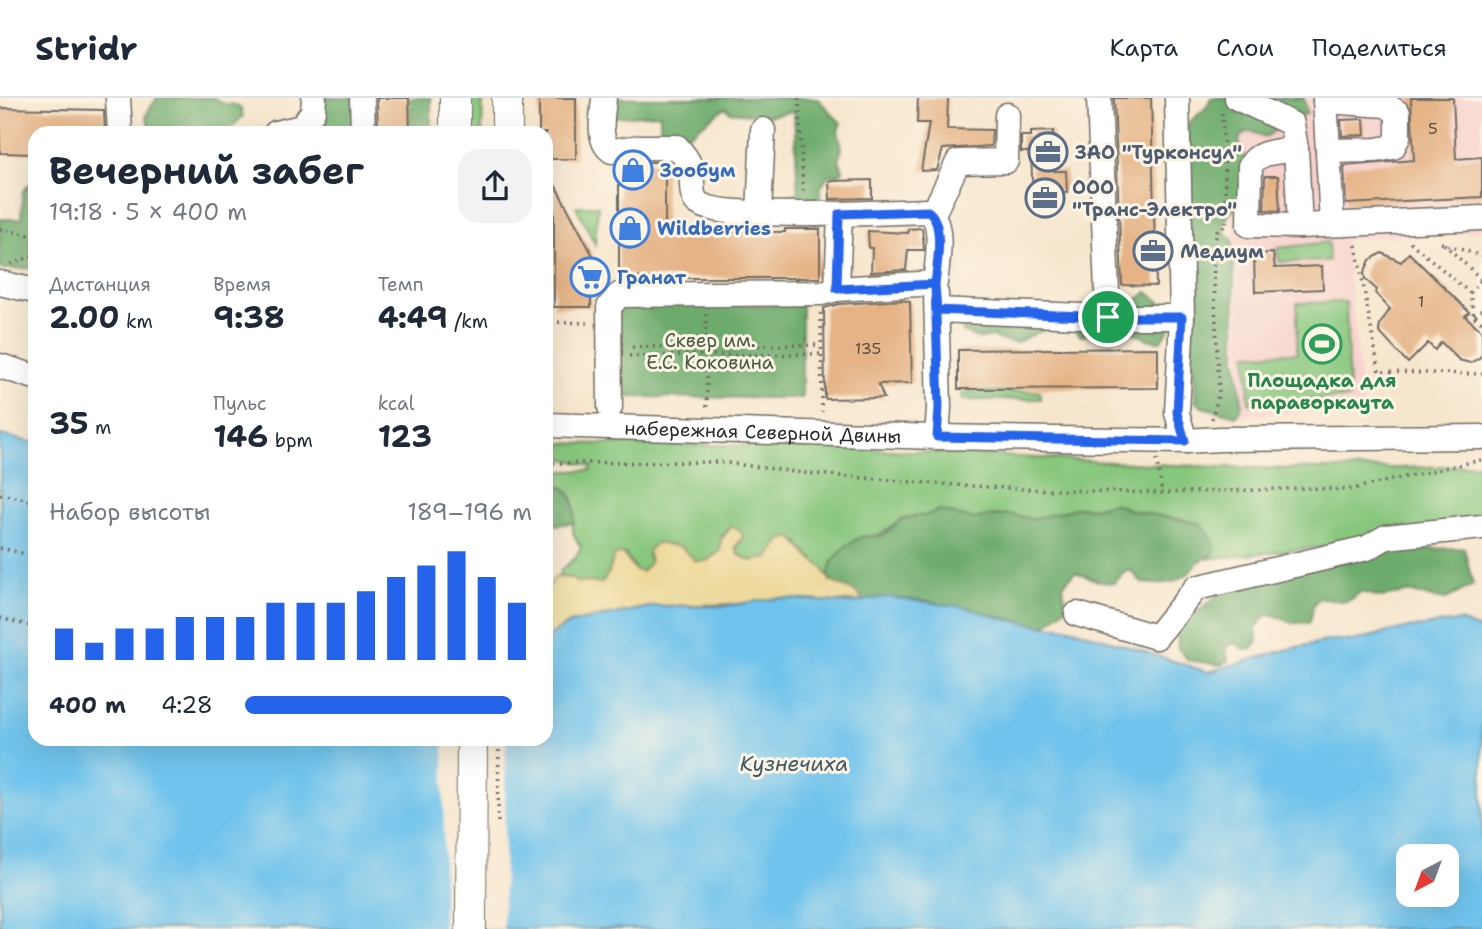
<!DOCTYPE html>
<html lang="ru">
<head>
<meta charset="utf-8">
<style>
	body { margin:0; font-family:"Shantell Sans",sans-serif; background:#f2f2f3; color:#1f2937; height:100vh; display:flex; flex-direction:column; font-size:26px; white-space:nowrap }
	* { box-sizing:border-box; margin:0 }
	p { font-size:23px; color:#747a83 }
	.icon { flex:none; width:38px; height:38px; fill:none; stroke:currentColor; stroke-width:2; stroke-linecap:round; stroke-linejoin:round }
	.map { position:relative; flex:1; overflow:hidden }
	.drawer { position:absolute; left:28px; top:28px; width:525px; height:620px; display:flex; flex-direction:column; background:#fff; border-radius:21px; box-shadow:0 7px 28px #0002 }
	.drawer>* { flex:none }
	.needle { width:46px; rotate:221deg }
	.buttons { position:absolute; left:1396px; top:746px; display:grid; gap:14px }
	.buttons a { display:grid; place-items:center; width:63px; height:63px; border-radius:14px; background:#fff; box-shadow:0 7px 28px #0002; font-size:35px }
	.pin { position:absolute; display:grid; place-items:center; width:60px; height:60px; color:#fff; margin:-30px; border:4px solid #fff; border-radius:50%; box-shadow:0 2px 7px #0007 }
	.round { display:grid; place-items:center; flex:none; width:74px; height:74px; border-radius:21px; background:#f2f2f3 }
	.headline { display:flex; align-items:center; justify-content:space-between; height:119px; padding:0 21px }
	h1 { font-size:38px; font-weight:700; line-height:52px }
	.figures { display:grid; grid-template-columns:repeat(3,1fr); gap:10px; height:119px; padding:7px 21px }
	.figures div { display:grid; align-content:center }
	.figures b { font-size:30px; font-weight:700 }
	.figures small { font-size:19px; font-weight:400 }
	.figures p { font-size:19px }
	.chart { height:196px; padding:14px 21px }
	.chart p { display:flex; justify-content:space-between }
	.chart svg { width:100%; height:126px; margin-top:7px; stroke:#2563eb; stroke-width:6 }
	ul { padding:0 21px; list-style:none; font-size:23px }
	li { display:grid; grid-template-columns:112px 84px 1fr; align-items:center; height:52px }
	li i { height:18px; border-radius:9px; background:#2563eb }
	header { display:flex; align-items:center; gap:42px; box-sizing:border-box; height:98px; padding:0 35px; background:#fff; border-bottom:2px solid #e0e1e3 }
	header strong { font-size:33px }
	nav { display:flex; gap:38px; margin-inline-start:auto; font-size:24px }
	.map>svg:first-child { display:block }
</style>
</head>
<body>
<header>
<strong>Stridr</strong>
<nav><a>Карта</a><a>Слои</a><a>Поделиться</a></nav>
</header>
<div class="map">
<svg width="1482" height="831" viewBox="0 0 1482 831">
	<rect width="100%" height="100%" fill="#fcf5e5"/>
	<filter id="ink" filterUnits="userSpaceOnUse"><feTurbulence type="fractalNoise" baseFrequency=".0143" numOctaves="2"/><feDisplacementMap in="SourceGraphic" scale="14" xChannelSelector="R" yChannelSelector="G"/><feConvolveMatrix kernelMatrix="1 2 1 2 8 2 1 2 1" color-interpolation-filters="sRGB"/></filter>
	<filter id="wash" filterUnits="userSpaceOnUse"><feTurbulence type="fractalNoise" baseFrequency=".00686" numOctaves="4" result="noise"/><feDisplacementMap in="SourceGraphic" scale="28" xChannelSelector="R" yChannelSelector="G"/><feGaussianBlur stdDeviation="1.57" result="paint"/><feColorMatrix in="noise" values="0 0 0 0 0 0 0 0 0 0 0 0 0 0 0 0 0 1.4 0 .05"/><feComposite in="paint" operator="in"/></filter>
	<g filter="url(#wash)">
		<rect width="100%" height="100%" fill="#f7e6ce"/>
		<!-- built -->
		<path fill="#f7d0cc" d="M1228 0H1482V133L1345 141 1363 310 1242 318 1235 130Z"/>
		<!-- green -->
		<path fill="#87c67d" stroke="#597854" stroke-width="2" d="M465 0H483L482 35H465Z
			M576 108H598L595 146Z
			M1328 144 1329 163 1279 164 1277 150Z
			M1346 204 1349 300 1249 305 1247 256 1297 255V205Z
			M1040 293 1041 301 962 302V294Z
			M557 345C666 347 776 347 885 352 1084 361 1283 380 1482 366V424L1362 445 1206 461 1214 456 1185 423 1104 407 1093 410 1079 409 1033 421 1019 418 993 417 972 421 939 412 925 418H916L891 428 879 438H864L828 478C820 465 806 458 798 444L778 446 769 459 750 463 735 453 742 441 732 428 723 437 720 453 707 463H696L677 450 659 445 648 457 650 465 642 474 636 472 625 456 611 466 609 474 602 485 576 484 572 480 559 477 561 472 575 460 581 449C578 444 573 438 573 433 571 417 581 402 563 389L546 392V374L591 372 592 368 557 359Z"/>
		<!-- forest -->
		<path fill="#6dab6c" stroke="#4c6b4c" stroke-width="2" d="M157 0H214L224 6 236 7 241 11 243 18 233 28 222 35H151L146 17Z
			M325 0H359L355 35H318L316 27Z
			M409 0H431V35H423L410 30Z
			M600 0H817L841 25 838 33 842 50 839 61 843 73 840 76 828 78 821 88 820 100C810 107 795 106 784 102L798 94 794 13 769 18 730 14 726 10C719 12 696 32 687 38L678 36 660 39V16L614 19 593 43 589 41C587 25 590 12 600 0Z
			M1211 0H1233L1236 14 1244 16 1253 0H1304L1307 16C1299 18 1286 21 1280 27 1267 39 1268 42 1251 33 1244 35 1239 37 1239 44 1248 57 1247 85 1242 100 1237 114 1209 125 1233 142L1236 261 1242 303 1241 311 1237 318 1202 309 1195 303V287L1191 262 1187 26 1206 10Z
			M32 84H35V170L0 171V121H21L23 93Z
			M1147 194 1167 209 1171 228 1161 243C1144 244 1131 230 1119 229 1100 227 1095 237 1081 238L1072 228 1063 227 1043 232 1015 245 1006 244 993 239 980 241 963 234 962 224 1111 223Z
			M617 206 802 207V300L617 299Z
			M560 388C574 393 576 412 574 425L546 428V392Z
			M1114 405 1133 413 1199 425 1209 435 1215 451 1214 455 1197 465 1188 476 1172 484 1157 486 1142 485 1131 473H1126L1114 485 1101 484 1075 474 1063 487 1066 509 1045 528C985 519 924 493 863 503 855 487 835 493 828 478L832 464 846 448 860 439 884 437 900 422 916 418H925L939 412 972 421 1008 416 1033 421 1079 409 1093 410Z
			M1464 450 1473 487 1446 501 1432 500 1413 494 1380 499 1361 494C1356 496 1353 502 1347 503 1335 506 1318 491 1313 509 1311 515 1312 519 1309 525L1290 524 1275 517H1266L1255 531 1258 543 1252 550 1243 551 1235 545 1226 549 1228 562 1221 567 1188 562 1178 550 1177 533 1185 518 1199 512 1224 492 1386 452Z"/>
		<!-- sand -->
		<path fill="#eeda9e" stroke="#8c8264" stroke-width="2" d="M732 428 739 432 743 438 735 450 738 456 750 463 769 459 781 442 792 439 808 458 823 470 830 483 856 494 863 503 654 508 570 525 546 540C546 521 540 493 556 479L572 480 576 484 602 485 609 474 614 458 622 455 635 472 642 474 650 465 648 453 656 445 681 449 696 463H707L720 453 721 441Z"/>
		<!-- water -->
		<path fill="#6fc3ec" stroke="#4d778c" stroke-width="2" fill-rule="evenodd" d="M0 337 35 345V640H546V540L570 525 655 508H725L778 500 851 505 886 499 964 509 1008 522 1045 528 1070 530 1208 574 1293 550 1333 542 1353 543 1401 531 1460 523 1482 532V831H0ZM1409 758H1447V796H1409Z"/>
		<!-- pier -->
		<path fill="#f7e6ce" d="M444 641H506L503 831H443Z"/>
		<g id="blocks">
			<!-- building -->
			<path fill="#e5b386" d="M377 0H409L410 35H378Z
				M539 0H576V61H546V35H539Z
				M918 0H948L947 31 992 32 991 48 943 51 937 72 921 73 929 25H917Z
				M1114 0H1151L1156 188 1122 187Z
				M1411 0H1453L1456 61 1482 59V99L1346 106 1344 68 1414 62Z
				M0 10 104 12 105 35H35V56L0 55Z
				M1364 21 1365 37 1342 38 1341 22Z
				M1053 33 1054 73H1066L1067 94H1053V104L1033 105 1031 54H1021V38H1031V34Z
				M642 64H665V133L785 134V131H820V180H619V67Z
				M1265 78H1278L1280 113 1264 112Z
				M872 82V100L830 101 829 83Z
				M554 85 605 180H591V209H554Z
				M922 130 924 152H908L906 172 871 174 872 150H869L868 133 908 135V131Z
				M1273 155 1275 170 1322 168 1323 191 1255 194 1254 156Z
				M1382 155 1401 164 1409 155 1469 214 1465 218 1482 233V257L1478 261 1470 265 1459 262 1441 244 1435 252 1428 245 1408 265 1379 234 1380 226 1390 211 1375 195 1377 192 1365 181 1364 175 1370 162Z
				M903 202 910 204 912 285 878 286 884 300 825 301 824 210 839 206Z
				M1158 250V290L958 291V252Z"/>
		</g>
	</g>
	<g filter="url(#ink)">
		<use href="#blocks" fill-opacity="0" stroke="#726c64" stroke-width="2"/>
		<g fill="none" stroke-linecap="round" stroke-linejoin="round">
			<!-- minor casing -->
			<g stroke="#726c64" stroke-width="27">
				<g id="minor">
					<path d="M118 0 120 35"/>
					<path d="M362 0 363 35"/>
					<path d="M604 0C603 16 596 43 612 53L641 49H677C683 56 689 63 691 71 693 81 690 95 696 103 711 120 813 115 840 116L837 191 935 185C937 168 945 124 928 113L840 116"/>
					<path d="M1099 0 1108 219"/>
					<path d="M1177 0 1182 219 1177 315 1185 343"/>
					<path d="M1237 0 1292 26 1296 51 1300 128"/>
					<path d="M1325 0 1332 126"/>
					<path d="M1325 3 1386 7 1398 15V39L1393 49 1376 52 1328 53"/>
					<path d="M276 35 302 29 313 13 314 0"/>
					<path d="M1296 51C1279 54 1259 52 1250 68L1249 127 1300 128 1482 120"/>
					<path d="M759 115 763 32"/>
					<path d="M933 116 958 64 1006 63 1007 17"/>
					<path d="M0 185 35 193"/>
					<path d="M936 196 939 310 937 339"/>
					<path d="M937 212 1108 219H1182"/>
					<path d="M0 268 35 279"/>
					<path d="M610 309 609 209 619 197 822 195 837 191"/>
					<path id="s1" d="M546 327 937 339 1185 343 1220 341 1482 339"/>
					<path d="M1077 516 1156 539 1196 490 1367 450 1386 439 1482 429"/>
				</g>
			</g>
			<!-- major casing -->
			<g stroke="#726c64" stroke-width="32">
				<path id="major" d="M455 0V35
					M507 35V0
					M471 831 472 640"/>
			</g>
			<!-- path -->
			<path stroke="#726c64" stroke-width="3.5" stroke-dasharray="2 5" stroke-linecap="butt" d="M799 0 803 96
				M1222 15 1226 112
				M0 131 35 138
				M1410 144 1470 195 1474 219 1482 211
				M1441 145 1482 158
				M1444 146 1482 182
				M1356 147 1379 274 1482 276
				M11 166 35 157
				M1470 195 1482 181
				M821 215 822 314
				M706 216 707 310
				M1474 219 1482 224
				M551 224 589 225
				M632 249 821 247
				M629 258 821 256
				M1212 321 1219 294 1213 158 1217 133 1226 127V123
				M1157 361 1162 395
				M546 365 719 364 804 375 940 386 1022 391 1162 395 1311 390 1347 392 1481 362
				M0 396 35 403
				M0 450 35 458
				M0 520 35 529
				M498 724 499 640"/>
			<!-- minor -->
			<use href="#minor" stroke="#fff" stroke-width="24"/>
			<!-- major -->
			<use href="#major" stroke="#fff" stroke-width="30"/>
		</g>
	</g>
	<g fill="none" stroke-linecap="round" stroke-linejoin="round" filter="url(#ink)">
		<!-- route casing -->
		<g stroke="#fff" stroke-width="14">
			<path id="route" d="M1108 219 937 212 935 186 837 191 839 116 928 113C945 124 937 168 935 186L939 310 937 339 1185 343 1177 315 1182 219H1108"/>
		</g>
		<!-- route -->
		<use href="#route" stroke="#2563eb" stroke-width="9"/>
	</g>
	<!-- icons -->
	<defs>
		<g id="office-ring" transform="scale(2.0125)"><circle r="9.5" fill="#fcf5e5" stroke="#5c6f8a" stroke-width="1.5"/><path d="M-6-3h4V-5.5h4V-3h4V5H-6ZM-1-4.5V-3h2v-1.5ZM-6 0V1H6V0Z" fill="#5c6f8a"/></g>
		<g id="shop-ring" transform="scale(2.0125)"><circle r="9.5" fill="#fcf5e5" stroke="#3f7fe0" stroke-width="1.5"/><path d="M-5-2.5h2.3a2.7 3.5 0 0 1 5.4 0H5L5.5 6h-11ZM-1.5-2.5h3a1.5 2.3 0 0 0-3 0Z" fill="#3f7fe0"/></g>
		<g id="supermarket-ring" transform="scale(2.0125)"><circle r="9.5" fill="#fcf5e5" stroke="#3f7fe0" stroke-width="1.5"/><path d="M-6-5.5h2.5l.6 2H6L4.5 2H-2.5L-4.4-4H-6ZM-1.5 3.2a1.3 1.3 0 1 0 .1 0ZM3 3.2a1.3 1.3 0 1 0 .1 0Z" fill="#3f7fe0"/></g>
		<g id="stadium-ring" transform="scale(2.0125)"><circle r="9.5" fill="#fcf5e5" stroke="#2e9e5b" stroke-width="1.5"/><path d="M0-5a6.5 5 0 1 0 0 10a6.5 5 0 1 0 0-10ZM-3.5-1.8h7v3.6h-7Z" fill="#2e9e5b"/></g>
	</defs>
	<g fill-rule="evenodd">
		<use href="#office-ring" x="1048" y="54"/>
		<use href="#shop-ring" x="633" y="72"/>
		<use href="#office-ring" x="1045" y="100"/>
		<use href="#shop-ring" x="630" y="130"/>
		<use href="#office-ring" x="1153" y="153"/>
		<use href="#supermarket-ring" x="590" y="179"/>
		<use href="#stadium-ring" x="1322" y="246"/>
	</g>
	<g text-anchor="middle" stroke-width="6" stroke-linejoin="round" paint-order="stroke">
		<!-- number labels -->
		<g font-size="16" fill="#5a4d42">
			<text x="1433" y="36">5</text>
			<text x="1421" y="209">1</text>
			<text x="868" y="256">135</text>
		</g>
		<!-- service labels -->
		<g font-size="19" font-weight="bold" fill="#4e5e75" stroke="#fcf5e5" text-anchor="start">
			<text x="1075" y="61">ЗАО "Турконсул"</text>
			<text x="1072" y="96">ООО<tspan x="1072" dy="22">"Транс-Электро"</tspan></text>
			<text x="1180" y="160">Медиум</text>
		</g>
		<!-- shop labels -->
		<g font-size="19" font-weight="bold" fill="#366cbe" stroke="#fcf5e5" text-anchor="start">
			<text x="660" y="79">Зообум</text>
			<text x="657" y="137">Wildberries</text>
			<text x="617" y="186">Гранат</text>
		</g>
		<!-- park labels -->
		<g font-size="19" fill="#475a44" stroke="#fcf5e5">
			<text x="710" y="249">Сквер им.<tspan x="710" dy="22">Е.С. Коковина</tspan></text>
		</g>
		<!-- leisure labels -->
		<g font-size="19" font-weight="bold" fill="#27864d" stroke="#fcf5e5">
			<text x="1322" y="289">Площадка для<tspan x="1322" dy="22">параворкаута</tspan></text>
		</g>
		<!-- street labels -->
		<g font-size="19" fill="#2b2b2b" stroke="#fcf5e5">
			<text dy="7" stroke="none"><textPath href="#s1" startOffset="217">набережная Северной Двины</textPath></text>
		</g>
		<!-- water labels -->
		<g font-size="21" font-style="italic" fill="#3f5965" stroke="#fcf5e5">
			<text x="794" y="673">Кузнечиха</text>
		</g>
	</g>
</svg>
<div class="buttons">
<a><svg class="needle" viewBox="-14 -14 28 28"><path d="M0-13l5 13h-10z" fill="#e53935"/><path d="M0 13l5-13h-10z" fill="#747a83"/></svg></a>
</div>
<div class="pin" style="left:1108px;top:219px;background:#1e9e55"><svg class="icon" aria-label="arrive" viewBox="0 0 24 24"><path d="M6 21V4h12l-3 4 3 4H6"/></svg></div>
<section class="drawer">
<div class="headline"><div><h1>Вечерний забег</h1><p>19:18 · 5 × 400 m</p></div><a class="round"><svg class="icon" aria-label="share" viewBox="0 0 24 24"><path d="M12 15V3M7 8l5-5 5 5M5 13v7h14v-7"/></svg></a></div>
<div class="figures">
<div><p>Дистанция</p><b>2.00<small> km</small></b></div>
<div><p>Время</p><b>9:38</b></div>
<div><p>Темп</p><b>4:49<small> /km</small></b></div>
</div>
<div class="figures">
<div><b>35<small> m</small></b></div>
<div><p>Пульс</p><b>146<small> bpm</small></b></div>
<div><p>kcal</p><b>123</b></div>
</div>
<div class="chart"><p><span>Набор высоты</span>189–196 m</p>
<svg viewBox="0 0 160 44" preserveAspectRatio="none"><path d="M5 44V33M15 44V38M25 44V33M35 44V33M45 44V29M55 44V29M65 44V29M75 44V24M85 44V24M95 44V24M105 44V20M115 44V15M125 44V11M135 44V6M145 44V15M155 44V24"/></svg>
</div>
<ul>
<li><b>400 m</b>4:28<i style="width:93%"></i></li>
</ul>
</section>
</div>
</body>
</html>
